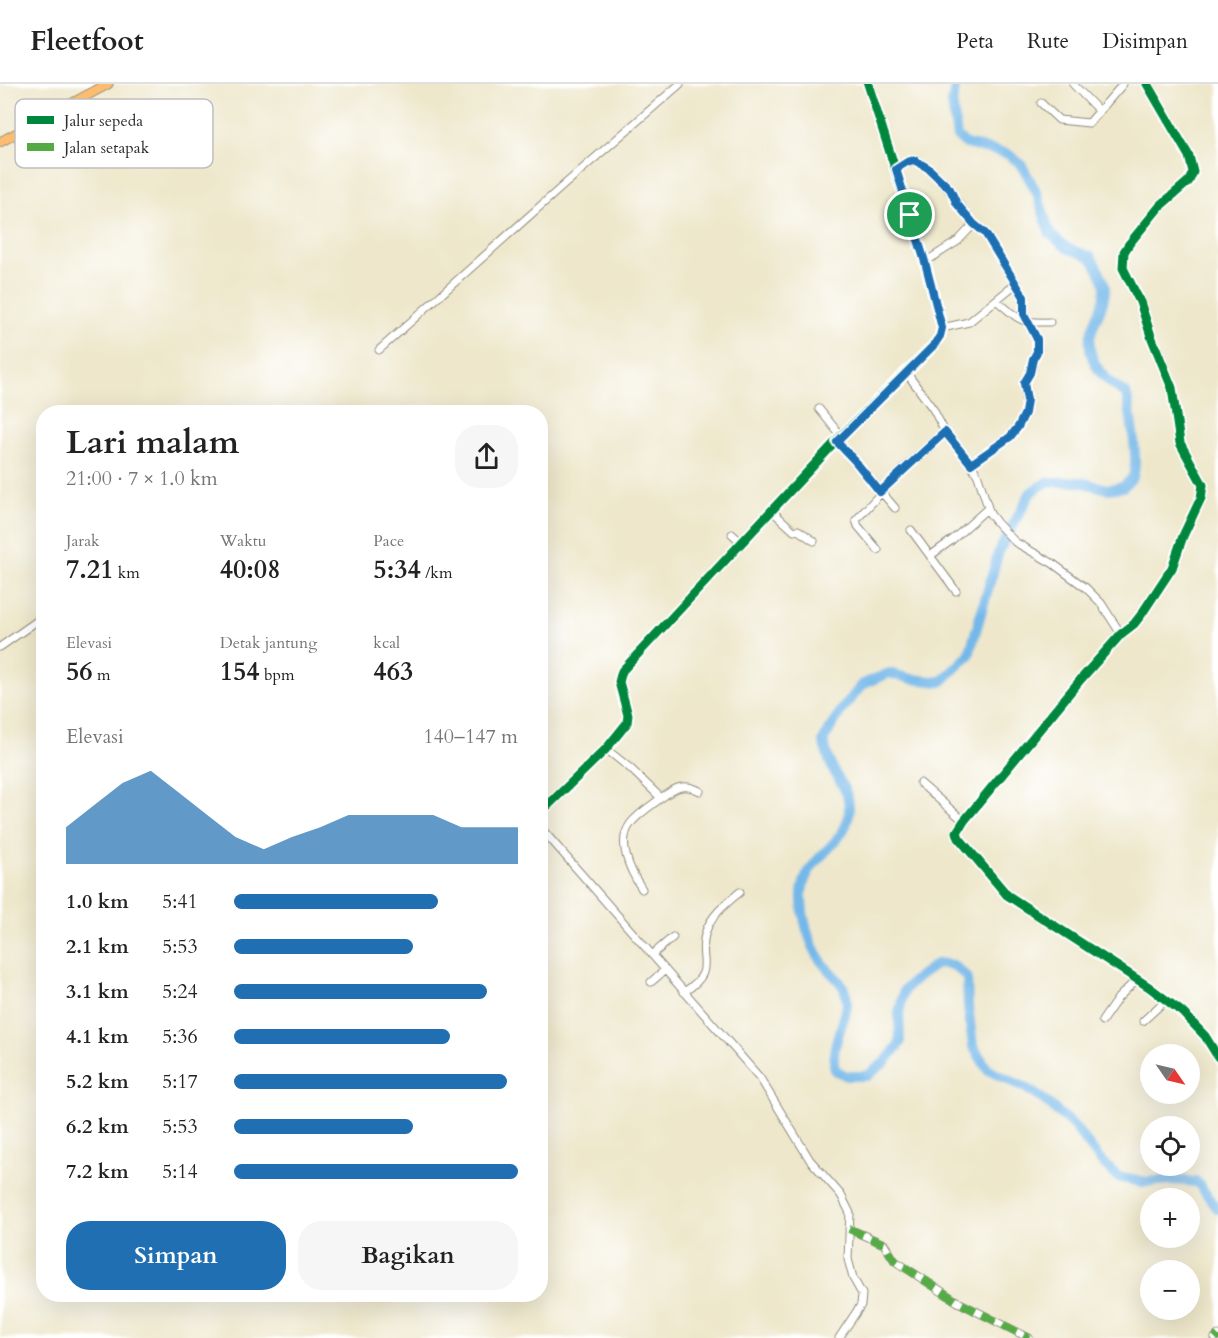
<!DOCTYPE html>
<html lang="id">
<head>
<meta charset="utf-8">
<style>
	body { margin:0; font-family:Cardo,serif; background:#f6f6f6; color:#222; height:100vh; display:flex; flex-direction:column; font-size:22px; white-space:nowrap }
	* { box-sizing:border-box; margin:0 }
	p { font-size:20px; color:#767676 }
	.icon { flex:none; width:33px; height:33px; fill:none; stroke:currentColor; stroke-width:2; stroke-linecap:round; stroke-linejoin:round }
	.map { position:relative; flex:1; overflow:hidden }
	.details { position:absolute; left:36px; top:321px; width:512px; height:897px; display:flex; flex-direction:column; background:#fff; border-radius:24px; box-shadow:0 6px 24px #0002 }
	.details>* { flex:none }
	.needle { width:39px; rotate:124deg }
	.controls { position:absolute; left:1140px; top:960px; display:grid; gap:12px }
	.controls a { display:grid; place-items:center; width:60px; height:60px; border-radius:50%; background:#fff; box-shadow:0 6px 24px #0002; font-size:30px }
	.pin { position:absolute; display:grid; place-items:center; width:51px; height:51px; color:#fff; margin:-26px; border:3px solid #fff; border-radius:50%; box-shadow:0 2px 6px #0007 }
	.round { display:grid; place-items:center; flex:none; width:63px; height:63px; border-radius:24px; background:#f6f6f6 }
	.summary { display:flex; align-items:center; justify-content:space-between; height:102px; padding:0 30px }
	h1 { font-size:33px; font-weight:800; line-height:45px }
	.stats { display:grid; grid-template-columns:repeat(3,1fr); gap:9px; height:102px; padding:6px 30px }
	.stats div { display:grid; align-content:center }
	.stats b { font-size:26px; font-weight:800 }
	.stats small { font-size:16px; font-weight:400 }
	.stats p { font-size:16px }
	.chart { height:168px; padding:12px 30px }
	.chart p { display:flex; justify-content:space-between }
	.chart svg { width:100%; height:108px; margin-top:6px; fill:#1f6fb2; opacity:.7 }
	.button { display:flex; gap:12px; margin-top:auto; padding:12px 30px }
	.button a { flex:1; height:69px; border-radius:24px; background:#1f6fb2; color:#fff; font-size:24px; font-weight:800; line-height:69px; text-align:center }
	.button a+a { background:#f6f6f6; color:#222 }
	ul { padding:0 30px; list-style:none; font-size:20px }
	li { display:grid; grid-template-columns:96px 72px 1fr; align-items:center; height:45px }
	li i { height:15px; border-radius:8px; background:#1f6fb2 }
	header { display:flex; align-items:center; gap:36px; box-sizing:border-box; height:84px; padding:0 30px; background:#fff; border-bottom:2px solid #e0e0e0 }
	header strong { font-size:28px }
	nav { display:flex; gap:33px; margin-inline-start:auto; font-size:21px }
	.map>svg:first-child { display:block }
</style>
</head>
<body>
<header>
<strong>Fleetfoot</strong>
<nav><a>Peta</a><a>Rute</a><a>Disimpan</a></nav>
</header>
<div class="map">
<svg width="1218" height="1254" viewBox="0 0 1218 1254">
	<rect width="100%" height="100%" fill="#fff"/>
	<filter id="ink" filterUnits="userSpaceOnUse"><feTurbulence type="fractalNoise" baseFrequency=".0167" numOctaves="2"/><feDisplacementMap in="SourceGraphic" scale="12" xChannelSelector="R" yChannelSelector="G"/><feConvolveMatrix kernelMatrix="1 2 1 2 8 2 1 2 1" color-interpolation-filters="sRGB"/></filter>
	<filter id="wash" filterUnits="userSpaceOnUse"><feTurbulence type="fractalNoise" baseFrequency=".008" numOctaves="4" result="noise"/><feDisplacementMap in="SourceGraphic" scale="24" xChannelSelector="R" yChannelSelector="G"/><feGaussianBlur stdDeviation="1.35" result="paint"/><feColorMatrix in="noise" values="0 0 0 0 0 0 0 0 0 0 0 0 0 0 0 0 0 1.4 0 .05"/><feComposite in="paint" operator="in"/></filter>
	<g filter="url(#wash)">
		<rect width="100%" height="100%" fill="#eee7cb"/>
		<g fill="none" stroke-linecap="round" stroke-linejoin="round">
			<!-- river -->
			<path stroke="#73b8e9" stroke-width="10" d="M956 0 952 18 957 53 966 60 1008 70 1021 80 1037 109 1050 150 1067 164 1091 173C1095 181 1104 193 1105 202 1106 223 1092 237 1090 255 1087 279 1107 299 1126 309 1130 325 1139 377 1133 392 1131 396 1126 400 1123 403L1107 405 1081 398H1048L1031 408 999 467 969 571 941 598 912 595 889 589 863 600 842 625 823 657C826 665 828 675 832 683 836 693 846 704 848 715 857 761 805 767 802 809 801 831 809 860 822 878 828 888 842 896 845 907 854 931 828 955 835 986L847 992H867L885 978 900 959 899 929 904 906 918 893 938 879 953 881 967 893 968 922 973 962 988 986 1024 1003 1044 1016 1073 1041 1101 1077 1118 1093 1142 1098 1174 1096 1197 1098 1218 1125"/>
		</g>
	</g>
	<g filter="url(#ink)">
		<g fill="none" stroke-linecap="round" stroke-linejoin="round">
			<!-- minor casing -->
			<g stroke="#8c897b" stroke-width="9">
				<path id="minor" d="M1073 0 1099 27
					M1147 0 1189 72 1193 88 1189 97 1160 122 1129 160 1124 168 1123 184 1140 218 1151 252 1172 304 1180 359 1203 401 1201 414 1183 452 1172 484 1141 531 1134 540 1121 550 1081 595 964 737 957 748 959 754 1007 811 1149 903 1182 928 1205 952 1218 973
					M1041 19 1059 36 1089 39 1123 0
					M896 85C901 82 907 77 913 77 932 76 962 126 974 140L958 157 925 178
					M996 216 1017 199
					M942 244 969 238 996 216C1021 236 1016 239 1050 238
					M379 266 565 100 680 0
					M906 288 933 325 945 348 971 380 978 392 990 430 997 439 1015 458 1052 479 1086 504 1101 519 1121 550
					M819 325 841 352
					M837 358 855 377 895 424
					M971 380 1010 353 1018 343 1025 329 1026 321 1024 299 1032 284 1033 275 1038 265 1037 255 1024 230V213L985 149 974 140
					M772 427 794 447 798 446 814 457
					M911 446 956 507
					M732 450 742 459
					M878 466 858 442 856 436 903 385 945 348
					M930 472 952 456 988 424
					M0 563 44 532
					M606 665 631 685 661 714C651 722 639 729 631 739 616 758 630 787 642 805
					M920 699 964 737
					M661 714C675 704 683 698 700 707
					M540 729 606 665 627 639 628 631 619 598 622 587 841 352 934 261 940 252 942 244 925 178 868 0
					M540 743 760 994 810 1076 841 1111 850 1129 848 1175 853 1194 862 1210 861 1221 839 1254
					M652 871 673 853
					M651 898 665 886
					M684 908C719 885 696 877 706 847 712 830 727 819 740 808
					M1102 937 1118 914 1137 895
					M1143 937 1166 916
					M849 1145 884 1160 895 1177 958 1218 1029 1254
					M1215 1254 1218 1251"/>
			</g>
			<!-- major casing -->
			<g stroke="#8c897b" stroke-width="11">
				<path id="major" d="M0 58 108 0"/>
			</g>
			<!-- minor -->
			<use href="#minor" stroke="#fff" stroke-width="7"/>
			<!-- major -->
			<use href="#major" stroke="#fcbd6f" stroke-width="9"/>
			<!-- quiet -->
			<path stroke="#54ab44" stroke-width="8" stroke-dasharray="15 8" stroke-linecap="butt" d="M849 1145 884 1160 895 1177 958 1218 1029 1254
				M1215 1254 1218 1251"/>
			<!-- cycleway casing -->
			<g stroke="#fff" stroke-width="13">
				<path id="cycleway" d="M1147 0 1189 72 1193 88 1189 97 1160 122 1129 160 1124 168 1123 184 1140 218 1151 252 1172 304 1180 359 1203 401 1201 414 1183 452 1172 484 1141 531 1134 540 1121 550 1081 595 964 737 957 748 959 754 1007 811 1149 903 1182 928 1205 952 1218 973
					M540 729 606 665 627 639 628 631 619 598 622 587 841 352 934 261 940 252 942 244 925 178 868 0"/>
			</g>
			<!-- cycleway -->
			<use href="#cycleway" stroke="#00873e" stroke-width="9"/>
		</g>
	</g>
	<g fill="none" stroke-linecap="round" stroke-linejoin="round" filter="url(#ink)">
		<!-- route casing -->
		<g stroke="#fff" stroke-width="12">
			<path id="route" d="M914 76 928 84 950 105 957 120 974 140 985 149 1024 213V230L1037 255V268L1033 275 1030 289 1024 299 1027 316 1025 329 1018 343 1010 353 971 380 945 348 880 408 855 377 837 358 934 261 940 252 942 244 925 178 896 85 907 78Z"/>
		</g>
		<!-- route -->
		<use href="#route" stroke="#1f6fb2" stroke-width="8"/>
	</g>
	<!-- legend -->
	<rect x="15" y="15" width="198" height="69" rx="9" fill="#fff" stroke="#bfbfbf" stroke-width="1.5"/>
	<rect x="27" y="32" width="27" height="8" fill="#00873e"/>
	<rect x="27" y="59" width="27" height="8" fill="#54ab44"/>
	<g font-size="16" fill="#2b2b2b">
		<text x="64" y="42">Jalur sepeda</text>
		<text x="64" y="69">Jalan setapak</text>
	</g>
</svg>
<div class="controls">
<a><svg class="needle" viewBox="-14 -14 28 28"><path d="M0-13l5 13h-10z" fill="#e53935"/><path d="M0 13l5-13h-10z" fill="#767676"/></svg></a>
<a><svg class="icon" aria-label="locate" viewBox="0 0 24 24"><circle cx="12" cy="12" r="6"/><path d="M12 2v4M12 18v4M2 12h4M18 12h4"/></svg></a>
<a>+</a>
<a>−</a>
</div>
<div class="pin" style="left:910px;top:131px;background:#1e9e55"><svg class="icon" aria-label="arrive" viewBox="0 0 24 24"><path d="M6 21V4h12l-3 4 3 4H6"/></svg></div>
<section class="details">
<div class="summary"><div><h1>Lari malam</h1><p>21:00 · 7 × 1.0 km</p></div><a class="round"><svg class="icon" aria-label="share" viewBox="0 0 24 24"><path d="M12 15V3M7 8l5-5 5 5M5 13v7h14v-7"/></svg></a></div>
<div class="stats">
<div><p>Jarak</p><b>7.21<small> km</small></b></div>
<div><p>Waktu</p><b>40:08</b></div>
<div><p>Pace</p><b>5:34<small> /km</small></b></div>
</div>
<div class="stats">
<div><p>Elevasi</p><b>56<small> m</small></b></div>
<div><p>Detak jantung</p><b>154<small> bpm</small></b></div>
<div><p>kcal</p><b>463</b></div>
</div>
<div class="chart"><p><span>Elevasi</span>140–147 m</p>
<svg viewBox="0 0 160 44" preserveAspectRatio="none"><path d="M0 44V29L10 20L20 11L30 6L40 15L50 24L60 33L70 38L80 33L90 29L100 24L110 24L120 24L130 24L140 29L150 29L160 29V44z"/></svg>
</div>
<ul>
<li><b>1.0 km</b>5:41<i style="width:72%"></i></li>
<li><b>2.1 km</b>5:53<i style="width:63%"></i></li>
<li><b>3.1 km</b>5:24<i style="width:89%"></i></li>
<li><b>4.1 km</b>5:36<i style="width:76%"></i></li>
<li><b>5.2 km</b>5:17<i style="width:96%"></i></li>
<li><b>6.2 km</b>5:53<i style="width:63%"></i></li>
<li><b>7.2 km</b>5:14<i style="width:100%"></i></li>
</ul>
<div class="button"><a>Simpan</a><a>Bagikan</a></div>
</section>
</div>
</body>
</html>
